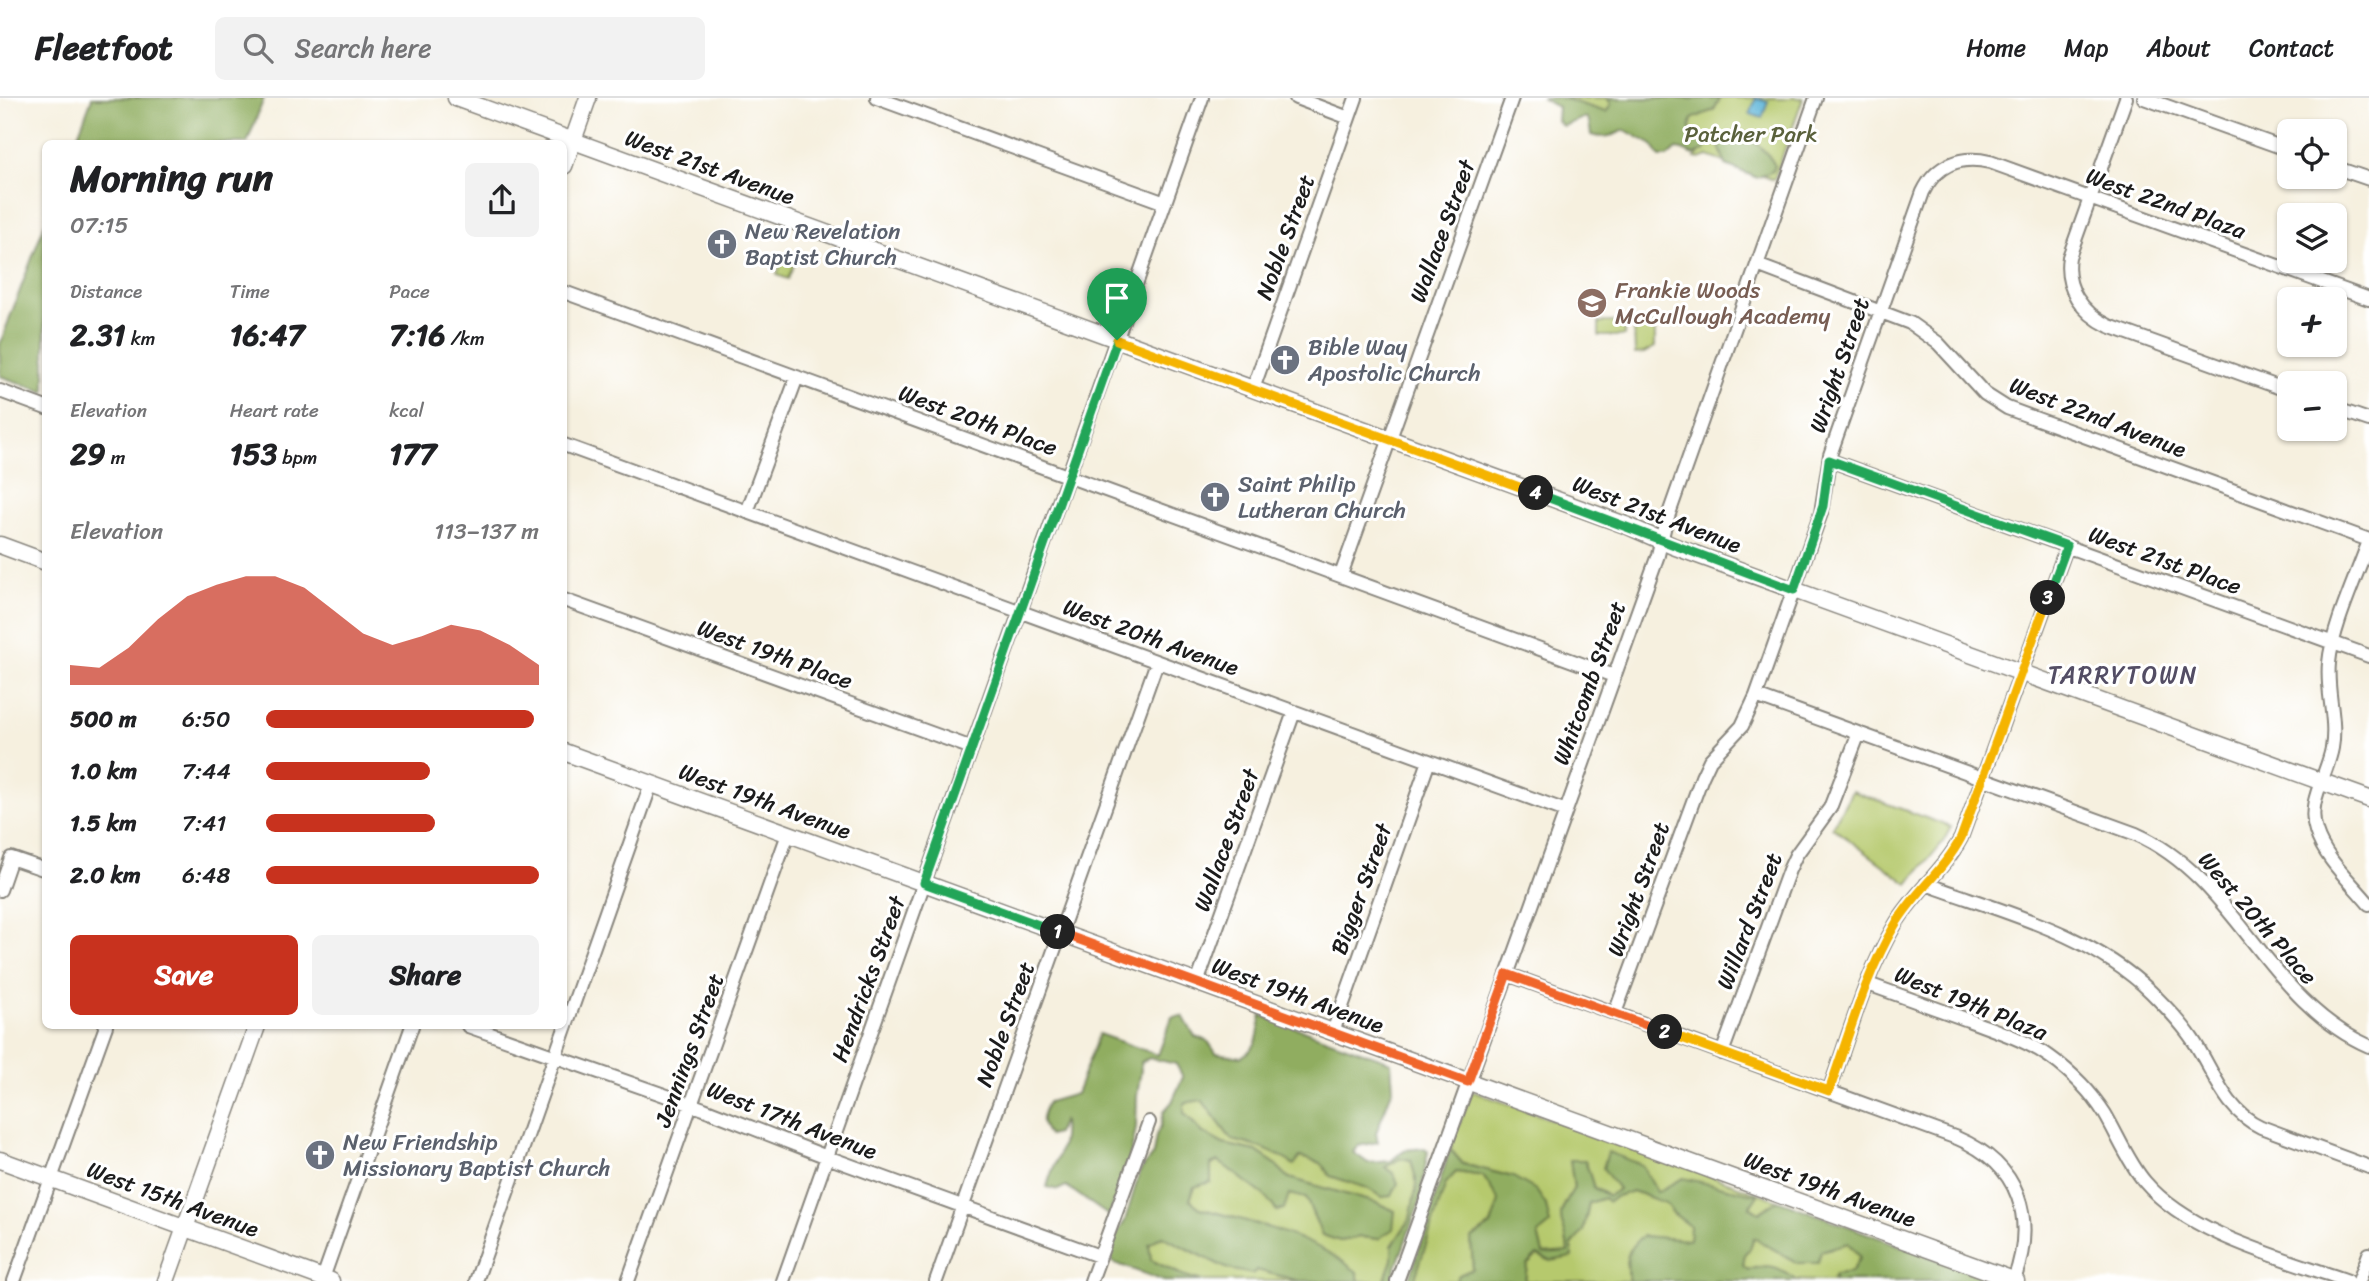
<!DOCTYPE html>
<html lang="en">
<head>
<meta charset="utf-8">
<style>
	body { margin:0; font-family:Sriracha,sans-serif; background:#f2f2f2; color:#202124; height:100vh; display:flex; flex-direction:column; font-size:26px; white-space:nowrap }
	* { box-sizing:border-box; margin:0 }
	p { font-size:23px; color:#757577 }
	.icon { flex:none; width:38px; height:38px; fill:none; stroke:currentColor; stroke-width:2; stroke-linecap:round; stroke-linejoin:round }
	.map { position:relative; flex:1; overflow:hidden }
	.side { position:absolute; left:42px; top:42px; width:525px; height:889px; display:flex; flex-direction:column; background:#fff; border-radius:10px; box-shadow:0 2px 5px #0004 }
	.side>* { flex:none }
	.buttons { position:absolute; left:2277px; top:21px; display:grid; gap:14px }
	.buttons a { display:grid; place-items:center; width:70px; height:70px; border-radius:10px; background:#fff; box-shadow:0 2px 5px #0004; font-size:35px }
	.pin { position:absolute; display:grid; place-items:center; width:60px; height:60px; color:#fff; margin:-72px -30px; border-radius:50% 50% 50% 0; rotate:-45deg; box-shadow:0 0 7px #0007 }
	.pin .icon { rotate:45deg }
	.km { position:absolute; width:35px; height:35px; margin:-18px; border-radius:50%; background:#222; color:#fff; font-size:19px; line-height:35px; text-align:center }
	.round { display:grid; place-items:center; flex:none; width:74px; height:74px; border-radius:10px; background:#f2f2f2 }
	.summary { display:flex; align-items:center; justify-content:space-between; height:119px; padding:0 28px }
	h1 { font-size:38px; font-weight:800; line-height:52px }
	.metrics { display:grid; grid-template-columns:repeat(3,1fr); gap:10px; height:119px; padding:7px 28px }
	.metrics div { display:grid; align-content:center }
	.metrics b { font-size:30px; font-weight:800 }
	.metrics small { font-size:19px; font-weight:400 }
	.metrics p { font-size:19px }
	.chart { height:196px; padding:14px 28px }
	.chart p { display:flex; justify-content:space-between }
	.chart svg { width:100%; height:126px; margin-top:7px; fill:#c8321e; opacity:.7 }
	.cta { display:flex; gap:14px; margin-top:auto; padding:14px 28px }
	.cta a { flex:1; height:80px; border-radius:10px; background:#c8321e; color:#fff; font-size:28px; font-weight:800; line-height:80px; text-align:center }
	.cta a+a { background:#f2f2f2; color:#202124 }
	ul { padding:0 28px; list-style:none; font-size:23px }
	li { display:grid; grid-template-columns:112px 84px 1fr; align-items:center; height:52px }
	li i { height:18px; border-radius:9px; background:#c8321e }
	header { display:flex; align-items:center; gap:42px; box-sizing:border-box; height:98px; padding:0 35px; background:#fff; border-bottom:2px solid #e0e0e0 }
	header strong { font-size:33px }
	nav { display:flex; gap:38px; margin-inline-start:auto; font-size:24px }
	.search { width:490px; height:63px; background:#f2f2f2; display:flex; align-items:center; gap:18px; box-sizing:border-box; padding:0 24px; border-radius:10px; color:#757577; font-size:26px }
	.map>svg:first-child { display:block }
</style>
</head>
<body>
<header>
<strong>Fleetfoot</strong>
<div class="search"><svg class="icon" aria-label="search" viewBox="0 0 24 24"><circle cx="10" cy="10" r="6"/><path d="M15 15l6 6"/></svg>Search here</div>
<nav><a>Home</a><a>Map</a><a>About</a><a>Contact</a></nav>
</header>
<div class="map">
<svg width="2369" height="1183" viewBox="0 0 2369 1183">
	<rect width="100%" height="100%" fill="#fff"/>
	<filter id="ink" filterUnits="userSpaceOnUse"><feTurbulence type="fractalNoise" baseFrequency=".0143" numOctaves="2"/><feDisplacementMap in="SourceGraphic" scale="14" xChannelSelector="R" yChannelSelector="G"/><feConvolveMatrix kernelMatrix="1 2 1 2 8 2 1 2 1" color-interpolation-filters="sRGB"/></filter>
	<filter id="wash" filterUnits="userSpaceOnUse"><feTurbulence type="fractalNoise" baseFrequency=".00686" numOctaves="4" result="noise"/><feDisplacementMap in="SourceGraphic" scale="28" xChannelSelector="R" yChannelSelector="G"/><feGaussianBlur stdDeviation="1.57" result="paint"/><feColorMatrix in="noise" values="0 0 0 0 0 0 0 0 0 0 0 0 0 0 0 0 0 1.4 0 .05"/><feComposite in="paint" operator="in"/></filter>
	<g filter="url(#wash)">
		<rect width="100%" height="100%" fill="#f6f0df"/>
		<!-- green -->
		<path fill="#b6c96d" stroke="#697244" stroke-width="2" d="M1545 0H1803L1774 82 1708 58 1700 61 1695 60 1698 56Z
			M782 162 794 166 788 181 777 177Z
			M1649 223 1655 230V249L1644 255 1635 256 1634 230Z
			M1599 224H1625L1624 238H1599Z
			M1852 693 1951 729 1943 744 1908 786 1832 729Z
			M1472 993 1778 1102 1759 1115 1750 1109 1757 1098 1618 1091 1609 1098 1594 1090 1585 1062H1570L1574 1090C1550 1129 1566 1117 1568 1155L1543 1156 1538 1136 1513 1079 1463 1066 1450 1051Z
			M1202 1002 1232 1042C1255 1047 1274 1053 1294 1066L1300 1059 1321 1065 1330 1078 1367 1090 1382 1099 1385 1069 1401 1060 1411 1062 1417 1085 1410 1121 1392 1148V1162L1384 1183H1359L1357 1174 1298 1140 1200 1110 1190 1102C1195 1087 1204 1069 1219 1063L1265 1098 1277 1113 1289 1096 1306 1100 1322 1137 1340 1143 1361 1139 1378 1141 1395 1113 1377 1105 1289 1080 1274 1065 1256 1053 1223 1046 1203 1035 1184 1015V1005Z
			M1456 1074 1483 1078 1500 1103 1491 1127 1471 1141 1473 1171 1459 1177 1456 1183H1414L1446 1085Z
			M1633 1093 1665 1105 1673 1115 1690 1127V1143L1643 1138 1626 1163 1629 1183H1525L1527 1167 1538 1157 1572 1159V1147L1583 1133 1589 1105 1604 1100 1609 1104 1617 1098Z
			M1162 1138 1228 1171 1256 1172 1300 1183H1202L1182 1177 1151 1162 1149 1146Z
			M1754 1140 1798 1165 1821 1153 1848 1145 1860 1159 1852 1174 1833 1181 1836 1183C1825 1183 1806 1183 1796 1182 1775 1173 1777 1162 1749 1172L1743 1168 1745 1155 1750 1151Z"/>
		<!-- forest -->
		<path fill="#90ad60" stroke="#56643e" stroke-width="2" d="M92 0H264L247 45H75Z
			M1541 0H1562L1606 14 1611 6 1607 0 1720 1 1714 12 1692 21 1690 31 1707 47 1704 53 1694 57 1682 52 1676 51 1667 59H1660L1652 47 1625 32C1612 38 1604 41 1591 37L1589 24 1586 19 1563 28 1557 23 1558 9Z
			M1736 33 1747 34C1755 46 1770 55 1775 68L1773 73 1757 80 1726 67 1719 48 1728 37Z
			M45 125V294L0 278V246Z
			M1261 917 1391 964 1393 990 1376 1035 1378 1044 1358 1048 1353 1054 1368 1065 1391 1063 1404 1052 1425 1050 1428 1053 1419 1106 1391 1183H1384L1392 1162V1148L1410 1121 1417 1085 1411 1062 1401 1060 1386 1069 1393 1075 1398 1085 1392 1098 1382 1099 1367 1090 1330 1078 1321 1065 1300 1059 1294 1067C1274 1053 1255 1047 1232 1042L1202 1002 1184 1005V1015L1203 1035 1223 1046 1256 1053 1274 1065 1289 1080 1377 1105 1395 1113 1393 1131 1378 1141 1361 1139 1340 1143 1322 1137 1306 1100 1289 1096 1284 1111 1277 1113 1265 1098 1218 1063 1211 1066V1084L1194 1089 1190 1102 1200 1110C1254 1125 1313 1138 1357 1174L1359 1183H1300L1257 1172 1252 1176 1228 1171 1162 1138 1149 1146 1151 1162 1182 1177 1202 1183H1164L1112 1164 1110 1154 1117 1135 1125 1123 1140 1073 1153 1056 1156 1037 1161 1028 1164 1013 1172 1004 1183 979 1176 966 1150 960 1140 964 1141 972 1137 998 1136 1030 1131 1055 1109 1118 1066 1088 1058 1092 1047 1089C1054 1061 1066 1053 1063 1022L1057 1036 1049 1038C1039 1025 1040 1019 1048 1004L1076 996 1099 936 1158 957 1172 919 1183 918 1195 939 1207 942 1216 955 1241 959C1260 948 1258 937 1261 917Z
			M1450 1051 1463 1066 1513 1079 1536 1092 1546 1107 1550 1126 1538 1136 1543 1156 1568 1154C1566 1117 1550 1129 1574 1090L1570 1062H1585L1594 1090 1609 1098 1618 1091 1603 1070 1608 1054 1642 1067 1657 1094 1683 1080 1758 1097 1750 1109 1759 1115 1778 1102 1995 1183H1836L1833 1181 1835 1176 1852 1174 1860 1159 1848 1145 1821 1153 1818 1165H1798L1754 1140 1750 1151 1745 1155 1743 1168 1749 1172C1770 1165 1781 1171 1798 1183H1629C1626 1162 1624 1151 1643 1138L1689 1142 1690 1128 1673 1115 1665 1105 1633 1093 1617 1098 1609 1104 1604 1100 1589 1105 1583 1133 1572 1147V1159L1551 1163 1537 1157 1527 1167 1525 1183H1456L1459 1177 1473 1171 1471 1141 1491 1127 1499 1103 1483 1078 1456 1074 1446 1085 1414 1183H1409Z"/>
		<!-- water -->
		<path fill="#59b2d7" stroke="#3a677a" stroke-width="2" d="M1756 0 1768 4 1762 20 1750 16Z"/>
	</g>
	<g filter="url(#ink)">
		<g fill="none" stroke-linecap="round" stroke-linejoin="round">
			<!-- street casing -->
			<g stroke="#89867e" stroke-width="16">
				<path id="street" d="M877 0 1165 105
					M1296 0 1349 20
					M2126 0 2069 159C2064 190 2082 215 2109 228L2289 293
					M2144 0 2289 52
					M2334 69 2369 81
					M1757 167 1910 225 1938 245 1985 296 2007 310 2369 442
					M564 194 1614 578
					M1253 291 1356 0
					M0 293 46 310
					M2334 310 2369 322
					M564 347 1566 713
					M1829 362 2369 558
					M747 414 797 279
					M2369 443C2357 477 2332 530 2329 565 2326 594 2337 621 2332 650 2327 678 2306 704 2316 733 2324 760 2351 784 2369 806
					M1341 477 1512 0
					M564 502 972 650
					M1756 598 2136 736C2237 781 2266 903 2369 948
					M1926 786C2003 814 2090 835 2151 894 2166 909 2181 924 2193 942 2214 973 2224 1012 2261 1029L2369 1069
					M0 792 11 760 46 772
					M1507 876 1957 1040C2021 1067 2036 1121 2014 1182
					M1197 885 1294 614
					M1868 886C1901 898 1934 910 1968 922 1996 933 2025 941 2050 959 2071 974 2091 994 2105 1016 2118 1038 2128 1064 2145 1084 2190 1137 2284 1160 2348 1183
					M1615 915 1702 679 1710 662 1742 628 1756 598 1821 415 1830 357 1923 94C1936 67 1960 57 1990 64L2369 201
					M468 928 704 1011 827 1059 1099 1158
					M1333 934 1429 663
					M1722 955 1789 772 1796 757 1830 710 1859 635
					M1829 993C1849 938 1865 877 1895 827 1914 795 1944 772 1961 740L2067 448
					M14 1183 106 928
					M322 1183 412 928
					M476 1183 651 686
					M628 1183 788 736
					M783 1183 1202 0
					M936 1183 1157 564
					M1091 1183 1149 1024
					M1397 1183 1658 457 1665 427 1816 0
					M2359 1183 2369 1156"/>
			</g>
			<!-- secondary casing -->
			<g stroke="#89867e" stroke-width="19">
				<path id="secondary" d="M456 0 1628 428 1673 448 2369 701
					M564 68 588 0
					M0 447 46 464
					M564 654 2016 1183
					M0 1062 331 1183
					M166 1183 257 928"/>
			</g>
			<!-- street -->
			<use href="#street" stroke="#fff" stroke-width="12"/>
			<!-- secondary -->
			<use href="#secondary" stroke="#fff" stroke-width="16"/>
		</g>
	</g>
	<g fill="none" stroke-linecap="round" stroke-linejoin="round" filter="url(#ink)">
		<!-- split-1 casing -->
		<g stroke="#fff" stroke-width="14">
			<path id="split-1" d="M1058 834 924 785 1117 242"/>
		</g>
		<!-- split-2 casing -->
		<g stroke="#fff" stroke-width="14">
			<path id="split-2" d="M1058 834 1468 984 1507 876 1665 934"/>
		</g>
		<!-- split-3 casing -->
		<g stroke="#fff" stroke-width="14">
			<path id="split-3" d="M1665 934 1829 993C1849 938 1865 877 1895 827 1914 795 1944 772 1961 740L2048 500"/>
		</g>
		<!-- split-4 casing -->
		<g stroke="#fff" stroke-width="14">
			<path id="split-4" d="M1536 395 1794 492 1823 408 1829 362 2067 448 2048 500"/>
		</g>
		<!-- split-5 casing -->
		<g stroke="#fff" stroke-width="14">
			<path id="split-5" d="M1117 242 1536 395"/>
		</g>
		<!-- split-1 -->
		<use href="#split-1" stroke="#22a559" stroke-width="9"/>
		<!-- split-2 -->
		<use href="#split-2" stroke="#f0652b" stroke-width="9"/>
		<!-- split-3 -->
		<use href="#split-3" stroke="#f5b400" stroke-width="9"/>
		<!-- split-4 -->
		<use href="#split-4" stroke="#22a559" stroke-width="9"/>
		<!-- split-5 -->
		<use href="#split-5" stroke="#f5b400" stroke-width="9"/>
	</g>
	<!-- icons -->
	<defs>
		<g id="church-disc" transform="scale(1.575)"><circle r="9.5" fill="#6b7280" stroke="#fff"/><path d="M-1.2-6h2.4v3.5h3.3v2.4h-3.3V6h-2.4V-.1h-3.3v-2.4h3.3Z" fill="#fff"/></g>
		<g id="school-disc" transform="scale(1.575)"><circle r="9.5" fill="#8d6e63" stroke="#fff"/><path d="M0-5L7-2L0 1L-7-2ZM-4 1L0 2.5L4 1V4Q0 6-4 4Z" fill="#fff"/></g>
	</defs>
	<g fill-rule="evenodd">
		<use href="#church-disc" x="722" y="146"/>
		<use href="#school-disc" x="1592" y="205"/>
		<use href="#church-disc" x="1285" y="262"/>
		<use href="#church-disc" x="1215" y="399"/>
		<use href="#church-disc" x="320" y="1057"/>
	</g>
	<g text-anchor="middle" stroke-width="6" stroke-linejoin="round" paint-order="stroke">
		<!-- park labels -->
		<g font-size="23" fill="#5a613c" stroke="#fff">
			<text x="1751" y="44">Patcher Park</text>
		</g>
		<!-- street labels -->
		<g font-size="23" fill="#1c1c1c" stroke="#fff">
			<text transform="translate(710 69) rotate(20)" y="8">West 21st Avenue</text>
			<text transform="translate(2166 105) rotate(20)" y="8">West 22nd Plaza</text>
			<text transform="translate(1442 133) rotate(-70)" y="8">Wallace Street</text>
			<text transform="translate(1285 139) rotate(-70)" y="8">Noble Street</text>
			<text transform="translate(1839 267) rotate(-71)" y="8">Wright Street</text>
			<text transform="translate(2098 319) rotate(21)" y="8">West 22nd Avenue</text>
			<text transform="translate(978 322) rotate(20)" y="8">West 20th Place</text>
			<text transform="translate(1657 416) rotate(21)" y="8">West 21st Avenue</text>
			<text transform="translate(2165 462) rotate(20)" y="8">West 21st Place</text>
			<text transform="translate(1151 539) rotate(20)" y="8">West 20th Avenue</text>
			<text transform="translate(775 556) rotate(20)" y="8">West 19th Place</text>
			<text transform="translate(1589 585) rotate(-70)" y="8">Whitcomb Street</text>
			<text transform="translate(765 703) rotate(20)" y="8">West 19th Avenue</text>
			<text transform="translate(1226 742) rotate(-70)" y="8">Wallace Street</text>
			<text transform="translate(1361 791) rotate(-70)" y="8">Bigger Street</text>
			<text transform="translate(1638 791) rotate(-70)" y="8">Wright Street</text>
			<text transform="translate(2258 820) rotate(49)" y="8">West 20th Place</text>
			<text transform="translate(1749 823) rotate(-69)" y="8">Willard Street</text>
			<text transform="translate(868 881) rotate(-70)" y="8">Hendricks Street</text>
			<text transform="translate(1298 897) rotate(20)" y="8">West 19th Avenue</text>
			<text transform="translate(1971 905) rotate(22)" y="8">West 19th Plaza</text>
			<text transform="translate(1005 926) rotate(-70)" y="8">Noble Street</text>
			<text transform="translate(689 952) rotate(-70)" y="8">Jennings Street</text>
			<text transform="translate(792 1022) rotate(21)" y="8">West 17th Avenue</text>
			<text transform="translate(1830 1091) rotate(20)" y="8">West 19th Avenue</text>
			<text transform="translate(173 1101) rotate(20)" y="8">West 15th Avenue</text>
		</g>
		<!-- worship labels -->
		<g font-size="23" fill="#5b616d" stroke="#fff" text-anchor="start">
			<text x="745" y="141">New Revelation<tspan x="745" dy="26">Baptist Church</tspan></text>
			<text x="1308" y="257">Bible Way<tspan x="1308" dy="26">Apostolic Church</tspan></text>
			<text x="1238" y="394">Saint Philip<tspan x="1238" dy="26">Lutheran Church</tspan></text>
			<text x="343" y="1052">New Friendship<tspan x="343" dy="26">Missionary Baptist Church</tspan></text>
		</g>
		<!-- education labels -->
		<g font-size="23" fill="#785e54" stroke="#fff" text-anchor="start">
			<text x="1615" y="200">Frankie Woods<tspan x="1615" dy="26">McCullough Academy</tspan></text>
		</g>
		<!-- neighbourhood labels -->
		<g font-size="24" letter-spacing="2" fill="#534d64" stroke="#fff">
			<text x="2123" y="585">TARRYTOWN</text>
		</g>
	</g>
</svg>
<div class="buttons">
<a><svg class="icon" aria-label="locate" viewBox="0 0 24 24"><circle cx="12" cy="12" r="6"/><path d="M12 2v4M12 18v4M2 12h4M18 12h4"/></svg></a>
<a><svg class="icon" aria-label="layers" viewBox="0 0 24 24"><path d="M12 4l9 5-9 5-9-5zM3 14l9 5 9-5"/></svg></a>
<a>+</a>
<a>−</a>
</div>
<div class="pin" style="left:1117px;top:242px;background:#1e9e55"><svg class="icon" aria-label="arrive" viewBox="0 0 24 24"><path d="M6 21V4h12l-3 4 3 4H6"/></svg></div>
<b class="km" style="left:1058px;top:834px">1</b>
<b class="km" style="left:1665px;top:934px">2</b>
<b class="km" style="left:2048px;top:500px">3</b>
<b class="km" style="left:1536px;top:395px">4</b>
<section class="side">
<div class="summary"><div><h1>Morning run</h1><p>07:15</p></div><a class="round"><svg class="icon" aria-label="share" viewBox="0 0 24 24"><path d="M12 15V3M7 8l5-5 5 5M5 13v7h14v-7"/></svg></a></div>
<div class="metrics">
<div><p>Distance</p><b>2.31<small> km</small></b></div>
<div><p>Time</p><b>16:47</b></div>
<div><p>Pace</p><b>7:16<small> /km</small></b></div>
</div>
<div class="metrics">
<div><p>Elevation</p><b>29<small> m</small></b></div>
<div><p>Heart rate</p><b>153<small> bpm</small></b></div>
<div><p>kcal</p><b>177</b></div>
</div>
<div class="chart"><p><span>Elevation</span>113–137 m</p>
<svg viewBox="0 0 160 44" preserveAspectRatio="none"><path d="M0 44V37L10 38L20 31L30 21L40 13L50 9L60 6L70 6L80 10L90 18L100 26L110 30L120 27L130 23L140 25L150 30L160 37V44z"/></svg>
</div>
<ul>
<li><b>500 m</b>6:50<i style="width:98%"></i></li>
<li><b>1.0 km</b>7:44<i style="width:60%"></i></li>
<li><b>1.5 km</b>7:41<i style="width:62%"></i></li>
<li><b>2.0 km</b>6:48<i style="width:100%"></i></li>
</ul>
<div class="cta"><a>Save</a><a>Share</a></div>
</section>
</div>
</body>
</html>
